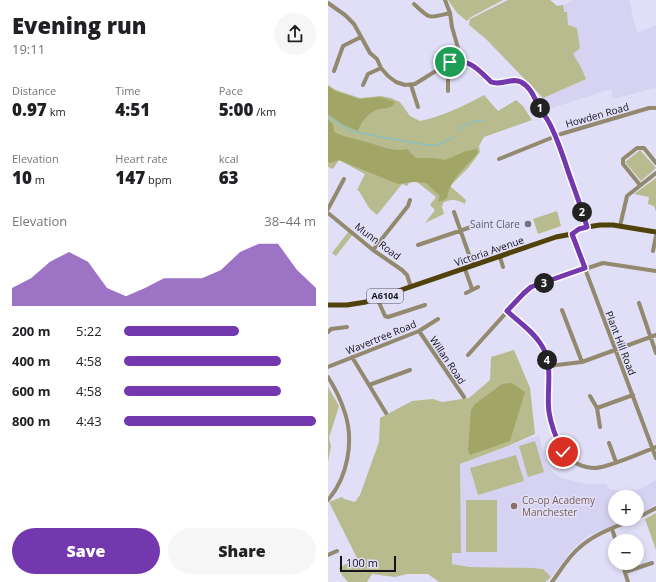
<!DOCTYPE html>
<html lang="en">
<head>
<meta charset="utf-8">
<style>
	body { margin:0; font-family:"Open Sans",sans-serif; background:#f6f6f6; color:#202124; height:100vh; display:flex; flex-direction:column; font-size:15px; white-space:nowrap }
	* { box-sizing:border-box; margin:0 }
	p { font-size:13px; color:#757577 }
	.icon { flex:none; width:22px; height:22px; fill:none; stroke:currentColor; stroke-width:2; stroke-linecap:round; stroke-linejoin:round }
	.map { position:relative; flex:1; overflow:hidden }
	.sheet { display:flex; flex-direction:column; background:#fff; width:328px }
	.sheet>* { flex:none }
	.tools { position:absolute; left:280px; top:490px; display:grid; gap:8px }
	.tools a { display:grid; place-items:center; width:36px; height:36px; border-radius:50%; background:#fff; box-shadow:0 2px 6px #0003; font-size:20px }
	.scale { position:absolute; left:12px; bottom:10px; width:56px; box-sizing:border-box; padding-left:4px; border:2px solid #15141c; border-top:0; font-size:11px; line-height:14px; white-space:nowrap; color:#15141c; -webkit-text-stroke:3px #e1dff7; paint-order:stroke }
	.pin { position:absolute; display:grid; place-items:center; width:34px; height:34px; color:#fff; margin:-17px; border:2px solid #fff; border-radius:50%; box-shadow:0 1px 4px #0007 }
	.km { position:absolute; width:20px; height:20px; margin:-10px; border-radius:50%; background:#222; color:#fff; font-size:11px; line-height:20px; text-align:center }
	.round { display:grid; place-items:center; flex:none; width:42px; height:42px; border-radius:21px; background:#f6f6f6 }
	.headline { display:flex; align-items:center; justify-content:space-between; height:68px; padding:0 12px }
	h1 { font-size:22px; font-weight:800; line-height:30px }
	.metrics { display:grid; grid-template-columns:repeat(3,1fr); gap:6px; height:68px; padding:4px 12px }
	.metrics div { display:grid; align-content:center }
	.metrics b { font-size:17px; font-weight:800 }
	.metrics small { font-size:11px; font-weight:400 }
	.metrics p { font-size:11px }
	.chart { height:112px; padding:8px 12px }
	.chart p { display:flex; justify-content:space-between }
	.chart svg { width:100%; height:72px; margin-top:4px; fill:#7438ae; opacity:.7 }
	.cta { display:flex; gap:8px; margin-top:auto; padding:8px 12px }
	.cta a { flex:1; height:46px; border-radius:24px; background:#7438ae; color:#fff; font-size:16px; font-weight:800; line-height:46px; text-align:center }
	.cta a+a { background:#f6f6f6; color:#202124 }
	ul { padding:0 12px; list-style:none; font-size:13px }
	li { display:grid; grid-template-columns:64px 48px 1fr; align-items:center; height:30px }
	li i { height:10px; border-radius:5px; background:#7438ae }
	main { display:flex; flex:1; min-height:0 }
	.map>svg:first-child { display:block }
</style>
</head>
<body>
<main>
<section class="sheet">
<div class="headline"><div><h1>Evening run</h1><p>19:11</p></div><a class="round"><svg class="icon" aria-label="share" viewBox="0 0 24 24"><path d="M12 15V3M7 8l5-5 5 5M5 13v7h14v-7"/></svg></a></div>
<div class="metrics">
<div><p>Distance</p><b>0.97<small> km</small></b></div>
<div><p>Time</p><b>4:51</b></div>
<div><p>Pace</p><b>5:00<small> /km</small></b></div>
</div>
<div class="metrics">
<div><p>Elevation</p><b>10<small> m</small></b></div>
<div><p>Heart rate</p><b>147<small> bpm</small></b></div>
<div><p>kcal</p><b>63</b></div>
</div>
<div class="chart"><p><span>Elevation</span>38–44 m</p>
<svg viewBox="0 0 160 44" preserveAspectRatio="none"><path d="M0 44V33L10 27L20 17L30 11L40 17L50 33L60 38L70 33L80 27L90 27L100 27L110 22L120 11L130 6L140 6L150 22L160 33V44z"/></svg>
</div>
<ul>
<li><b>200 m</b>5:22<i style="width:60%"></i></li>
<li><b>400 m</b>4:58<i style="width:82%"></i></li>
<li><b>600 m</b>4:58<i style="width:82%"></i></li>
<li><b>800 m</b>4:43<i style="width:100%"></i></li>
</ul>
<div class="cta"><a>Save</a><a>Share</a></div>
</section>
<div class="map">
<svg width="328" height="582" viewBox="0 0 328 582">
	<rect width="100%" height="100%" fill="#e1dff7"/>
	<!-- built -->
	<path fill="#d6d3f2" d="M180 0H222L230 6 239 4 245 0H301L309 33 328 25V90L327 88 285 99 283 89 221 109 215 97 158 39 141 24 142 20Z
		M211 435 217 460 220 467 226 473 232 477 249 482 260 484H278L281 489 297 492 312 489 328 480V503L320 509 309 514V497H287V519H299L260 536 252 542 243 551 223 577 215 569 205 568 142 567 124 564V554L86 484 132 464Z"/>
	<!-- green -->
	<path fill="#b7bb8d" d="M120 0H175L143 17 139 21 129 13Z
		M180 0H222L229 6 235 5 236 12H239L240 25 249 28 252 48 245 54 253 67 258 79 215 98 158 39 141 25 142 19Z
		M0 85 8 90 32 98 53 96 63 98 72 102 82 116 92 121C115 116 136 106 156 95L170 111 188 100 195 106 204 120 156 137 151 146 152 152 140 168 122 186 138 200 137 204C129 200 123 198 115 203L114 207 116 214 97 223 107 210 102 205 108 197 84 178 79 186 74 184 49 215 41 208 31 191 29 190 37 174 11 160 5 169 0 167Z
		M312 150 328 168 313 181 297 162Z
		M328 178V211L326 206 320 204 321 197 306 194Z
		M229 211 233 226 210 234 205 219Z
		M21 231 25 234 8 256 4 253Z
		M186 350 202 388 207 434 180 446 132 464 133 553H124V564L142 567 205 568 215 569 223 577 217 582H111L100 574H79L67 577 44 574 39 582H20L13 574 11 568 29 558 1 502 14 497 16 499 27 502 32 495 51 442 52 418 84 401 105 399 114 402 141 398 162 380 163 357Z
		M0 387 11 406 1 438 3 446 0 462Z
		M207 441 216 472 200 477 191 446Z
		M188 455 196 481 150 495 142 468Z
		M138 500H169V552H138Z
		M328 513V550L317 519Z"/>
	<!-- forest -->
	<path fill="#a1a667" d="M0 86 7 91 31 99 52 97 67 102C64 109 58 108 51 109 41 112 33 121 30 131L15 125 0 114Z
		M0 119 5 124 6 132C18 138 30 139 42 143 55 147 66 152 79 149L88 158H106L117 160 138 151 149 149 150 153C138 167 122 179 119 198L114 201H110L112 196 98 183 86 182 70 184 11 160 3 163 0 162Z
		M184 383 197 392 182 441 142 455 140 450 143 410 147 404 174 384Z"/>
	<g fill="none" stroke-linecap="round" stroke-linejoin="round">
		<!-- stream -->
		<path stroke="#76c3df" stroke-width="1" d="M0 116 23 131 69 140 99 145H108L117 142 126 137
			M131 131C137 123 145 122 155 120"/>
		<!-- minor -->
		<path stroke="#92896f" stroke-width="4" d="M117 0 122 13 124 27 130 48 132 61 147 66 163 82 170 84 187 80 191 81 195 83 205 94 227 136 259 227
			M0 3 17 15 26 24 42 53 49 59 53 68 60 76 68 82 77 85 87 84 122 62 132 61
			M86 4C103 20 100 18 122 13
			M114 67 120 78V91
			M6 71 15 46 33 37
			M35 85 40 74 53 68
			M83 85 90 107
			M171 159 233 134 321 108H328
			M312 185 295 164V159L309 148H316L328 163
			M0 209 16 179
			M126 212 145 266
			M0 213 45 250 74 270 79 275 83 287
			M292 226 299 196 328 173
			M244 234 328 458
			M90 245 149 225
			M45 250 80 206 82 200
			M325 251 328 236
			M172 257 175 267
			M137 269 144 289
			M138 293 150 287
			M49 298 57 316 60 317 97 305
			M311 303 328 353
			M234 310 254 362
			M179 311C193 324 212 336 218 354 224 372 219 393 221 412 223 423 229 444 235 453 242 462 256 468 267 468 279 468 316 452 328 447
			M91 331 136 397
			M0 332 3 329 19 327
			M140 355 196 293 203 287 275 263 328 271
			M24 357 58 413
			M220 366 254 362 328 335
			M0 367 91 331 110 319
			M0 377C7 388 13 400 17 413 26 441 20 477 0 500
			M41 385 82 370
			M262 396 269 408
			M272 427 269 408 305 395
			M281 443 288 462
			M309 518 328 508
			M284 529 288 541
			M0 555 9 551
			M294 563 300 582
			M297 572 324 563
			M224 582C233 570 240 557 251 548 266 534 287 527 306 519"/>
		<!-- major -->
		<path stroke="#51410a" stroke-width="5" d="M0 305H19L38 302 228 237 244 234 251 229 259 227 272 225H285L328 232"/>
	</g>
	<g fill="none" stroke-linecap="round" stroke-linejoin="round">
		<!-- route casing -->
		<g stroke="#fff" stroke-width="8">
			<path id="route" d="M122 62C141 58 151 70 163 82 174 86 184 77 193 82 204 88 207 100 212 109 214 113 217 116 219 119 227 132 232 148 237 162 244 184 253 205 259 227L251 229 244 234 257 268 203 287 196 293 179 311C191 322 206 332 214 346 226 365 218 391 221 412 223 426 229 440 235 452"/>
		</g>
		<!-- route -->
		<use href="#route" stroke="#7438ae" stroke-width="5"/>
	</g>
	<!-- markers -->
	<circle fill="#6b7280" stroke="#e1dff7" stroke-width="1.5" cx="200" cy="224" r="4"/>
	<circle fill="#8d6e63" stroke="#e1dff7" stroke-width="1.5" cx="186" cy="506" r="4"/>
	<g text-anchor="middle" stroke-width="3" stroke-linejoin="round" paint-order="stroke">
		<!-- shield labels -->
		<rect fill="#e1dff7" stroke="#52515e" stroke-width="1" x="39" y="289" width="36" height="14" rx="3"/>
		<g font-size="9" font-weight="bold" fill="#15141c">
			<text x="57" y="299">A6104</text>
		</g>
		<!-- street labels -->
		<g font-size="10" fill="#15141c" stroke="#e1dff7">
			<text transform="translate(269 115) rotate(-16)" y="4">Howden Road</text>
			<text transform="translate(50 241) rotate(37)" y="4">Munn Road</text>
			<text transform="translate(161 251) rotate(-19)" y="4">Victoria Avenue</text>
			<text transform="translate(53 337) rotate(-22)" y="4">Wavertree Road</text>
			<text transform="translate(293 343) rotate(69)" y="4">Plant Hill Road</text>
			<text transform="translate(120 360) rotate(56)" y="4">Willan Road</text>
		</g>
		<!-- worship labels -->
		<g font-size="10" fill="#5b616d" stroke="#e1dff7" text-anchor="end">
			<text x="192" y="228">Saint Clare</text>
		</g>
		<!-- education labels -->
		<g font-size="10" fill="#785e54" stroke="#e1dff7" text-anchor="start">
			<text x="194" y="504">Co-op Academy<tspan x="194" dy="12">Manchester</tspan></text>
		</g>
	</g>
</svg>
<div class="tools">
<a>+</a>
<a>−</a>
</div>
<div class="scale">100 m</div>
<div class="pin" style="left:122px;top:62px;background:#1e9e55"><svg class="icon" aria-label="arrive" viewBox="0 0 24 24"><path d="M6 21V4h12l-3 4 3 4H6"/></svg></div>
<div class="pin" style="left:235px;top:452px;background:#d93025"><svg class="icon" aria-label="check" viewBox="0 0 24 24"><path d="M5 12l5 5 9-10"/></svg></div>
<b class="km" style="left:212px;top:108px">1</b>
<b class="km" style="left:254px;top:212px">2</b>
<b class="km" style="left:216px;top:283px">3</b>
<b class="km" style="left:219px;top:360px">4</b>
</div>
</main>
</body>
</html>
